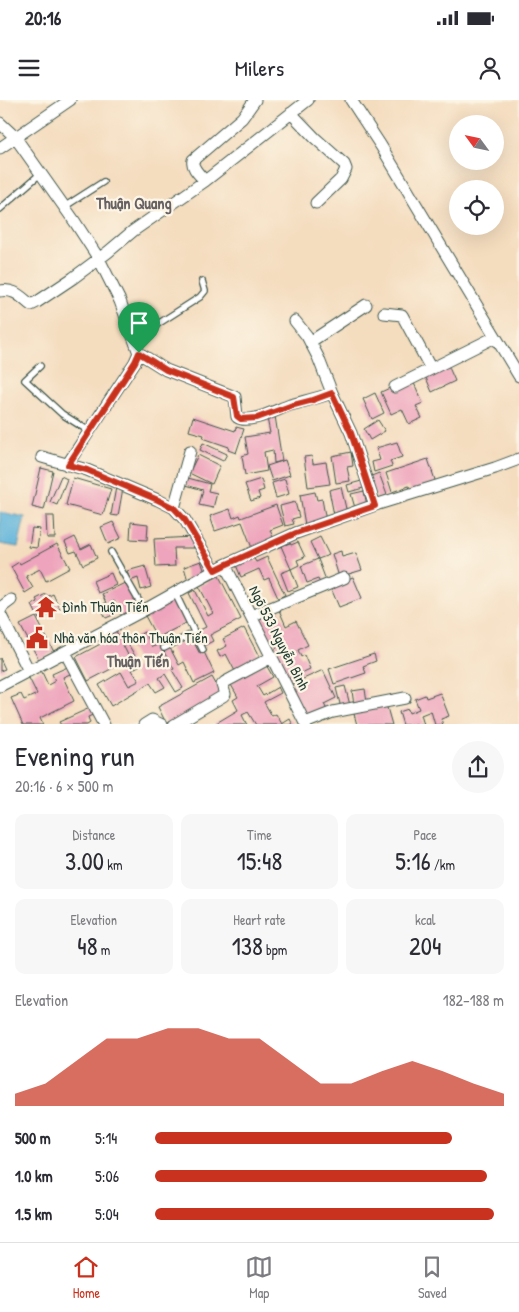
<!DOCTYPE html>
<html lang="en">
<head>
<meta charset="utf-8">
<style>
	body { margin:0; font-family:"Patrick Hand",sans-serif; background:#f7f7f7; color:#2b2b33; height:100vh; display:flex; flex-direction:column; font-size:19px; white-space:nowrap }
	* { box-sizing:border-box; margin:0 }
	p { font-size:16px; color:#7c7c81 }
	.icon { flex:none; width:28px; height:28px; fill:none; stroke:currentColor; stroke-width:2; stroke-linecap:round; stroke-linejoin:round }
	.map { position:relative; height:624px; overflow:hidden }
	.sheet { display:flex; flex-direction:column; background:#fff; flex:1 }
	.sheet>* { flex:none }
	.needle { width:32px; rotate:303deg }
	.tools { position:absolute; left:449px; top:15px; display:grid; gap:10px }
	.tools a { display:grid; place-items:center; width:55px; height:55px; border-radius:50%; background:#fff; box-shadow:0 5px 20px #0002; font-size:25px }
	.pin { position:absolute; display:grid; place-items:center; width:42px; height:42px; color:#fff; margin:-51px -21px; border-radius:50% 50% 50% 0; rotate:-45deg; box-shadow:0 0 5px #0007 }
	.pin .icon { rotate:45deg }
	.round { display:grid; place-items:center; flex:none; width:52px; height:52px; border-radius:26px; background:#f7f7f7 }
	.headline { display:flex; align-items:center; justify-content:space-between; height:85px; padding:0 15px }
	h1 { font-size:28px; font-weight:600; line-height:38px }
	.metrics { display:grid; grid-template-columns:repeat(3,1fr); gap:8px; height:85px; padding:5px 15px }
	.metrics div { display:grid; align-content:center; border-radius:10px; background:#f7f7f7; text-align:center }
	.metrics b { font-size:25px; font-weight:600 }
	.metrics small { font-size:14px; font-weight:400 }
	.metrics p { font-size:14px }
	.chart { height:140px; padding:10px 15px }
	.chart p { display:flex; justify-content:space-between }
	.chart svg { width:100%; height:90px; margin-top:5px; fill:#c8321e; opacity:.7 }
	ul { padding:0 15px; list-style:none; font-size:16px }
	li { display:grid; grid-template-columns:80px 60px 1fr; align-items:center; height:38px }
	li i { height:12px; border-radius:6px; background:#c8321e }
	.status { display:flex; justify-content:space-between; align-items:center; height:35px; padding:0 25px; background:#fff; direction:ltr }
	.status svg { height:14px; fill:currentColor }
	header { display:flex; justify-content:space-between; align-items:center; height:65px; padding:0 15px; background:#fff; font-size:22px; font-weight:600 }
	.tab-bar { display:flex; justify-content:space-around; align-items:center; height:70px; border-top:1px solid #e1e1e2; background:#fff; font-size:14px; color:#7c7c81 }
	.tab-bar a { display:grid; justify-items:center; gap:2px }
	.tab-bar .current { color:#c8321e }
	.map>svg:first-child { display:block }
</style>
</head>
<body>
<div class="status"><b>20:16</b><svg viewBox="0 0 49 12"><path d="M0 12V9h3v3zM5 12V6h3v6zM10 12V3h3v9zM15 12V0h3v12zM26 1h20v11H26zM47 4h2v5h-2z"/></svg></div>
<header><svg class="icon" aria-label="menu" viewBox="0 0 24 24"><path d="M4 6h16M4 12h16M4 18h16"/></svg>Milers<svg class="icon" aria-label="person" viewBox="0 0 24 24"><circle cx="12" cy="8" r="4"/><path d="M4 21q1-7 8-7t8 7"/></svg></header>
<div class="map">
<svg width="519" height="625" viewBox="0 0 519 625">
	<rect width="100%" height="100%" fill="#fcf5e5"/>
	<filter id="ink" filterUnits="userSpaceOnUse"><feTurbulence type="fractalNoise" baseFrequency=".02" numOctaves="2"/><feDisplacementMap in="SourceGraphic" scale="10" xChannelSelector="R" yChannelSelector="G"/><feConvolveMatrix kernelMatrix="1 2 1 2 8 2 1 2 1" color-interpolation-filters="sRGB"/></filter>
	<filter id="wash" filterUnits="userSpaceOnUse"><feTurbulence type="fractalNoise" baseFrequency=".0096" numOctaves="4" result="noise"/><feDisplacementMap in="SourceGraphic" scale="20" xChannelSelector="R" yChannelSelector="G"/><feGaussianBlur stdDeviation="1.12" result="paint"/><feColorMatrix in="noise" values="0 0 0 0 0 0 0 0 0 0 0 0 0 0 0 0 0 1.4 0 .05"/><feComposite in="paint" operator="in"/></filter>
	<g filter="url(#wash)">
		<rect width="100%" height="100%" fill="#f4dcbe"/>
		<!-- water -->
		<path fill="#5eb4da" stroke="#3e7887" d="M0 412 25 417 18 447 0 444Z"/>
		<g id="blocks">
			<!-- building -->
			<path fill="#eea4bc" d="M447 263 455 281 432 292 424 273Z
				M413 281 423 303 416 306 422 318 409 324 402 309 391 314 381 292 392 287Z
				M375 293 384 313 372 319 363 299Z
				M275 316 282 361 285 360 290 375 272 381 267 366 282 361 274 363 273 350 264 352 267 371 245 375 242 356 248 354 245 337 270 333 267 318Z
				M193 317 235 331 236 327 244 329 236 353 228 350 229 347 203 338 204 335 189 331Z
				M378 320 385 331 370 340 364 329Z
				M397 342 402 357 390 361 392 366 374 372 372 362 380 360 376 348Z
				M203 343 227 354 223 361 200 350Z
				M351 352 353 366 347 367 350 381 336 383 332 356Z
				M198 355 220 366 212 384 189 373Z
				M312 356 313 364 326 362 330 384 308 387 304 357Z
				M428 359 436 383 411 392 409 386 392 392 386 373Z
				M41 368 53 371 44 410 32 407Z
				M379 373 387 395 377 399 369 377Z
				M61 376 67 379 57 405 50 402Z
				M73 378 111 389 103 415 66 405Z
				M188 378 210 384 208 391 217 393 213 408 199 405 203 390 186 385Z
				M261 379 264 390 258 392 260 398 251 401 245 384Z
				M285 379 289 394 276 398 272 383Z
				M365 380 367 387 349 392 347 385Z
				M116 387 123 388 118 416 111 415Z
				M341 387 347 413 334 415 329 390Z
				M364 391 367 405 355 408 351 394Z
				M315 392 317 400 322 399 326 421 305 425 300 395Z
				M295 402 299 417 292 419 294 424 285 426 280 406Z
				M276 405 283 425 270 430 274 440 252 448 242 422 215 431 210 416 230 409 233 418 240 415 241 418Z
				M46 416H54L55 438H47Z
				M113 422 121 438 108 444 101 427Z
				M131 422 148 424 147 440 130 439Z
				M32 428 40 429 37 448 29 447Z
				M75 437 81 449 91 444 97 458 83 465 76 451 70 453 65 442Z
				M193 437 194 448H174L175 466 156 467 154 439Z
				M320 437 329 455 318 459 310 442Z
				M298 442 305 457 297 460 299 465 291 469 281 446 290 443 291 445Z
				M57 444 70 468 46 481 40 469 26 476 33 488 25 493 11 467 19 462 20 464Z
				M341 451 342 457 356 453 362 470 339 477 332 454Z
				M253 457 256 462 267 457 285 495 278 498 269 478 264 480 259 469 241 477 236 465Z
				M318 459 327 483 321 485 318 479 307 483 301 466Z
				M201 461 206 475 188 481 184 467Z
				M145 466 151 487 141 490 138 478 130 481 127 471Z
				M291 469 298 487 288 491 281 473Z
				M111 473 116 485 98 493 93 481Z
				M219 476 241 519 210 535 213 541 203 546 196 532 206 527 189 493 195 490 208 516 213 513 199 486Z
				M353 477 362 498 339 507 330 486Z
				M127 482 140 510 123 519 114 501 110 503 115 514 106 518 100 506 106 503 102 494Z
				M46 494 47 497 53 494 60 509 39 519 32 505 38 502 36 499Z
				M176 498 188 522 157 538 144 514Z
				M279 510 286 526 296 521 308 545 298 550 301 557 304 555 310 569 286 580 272 551 277 548 274 541 268 544 257 520Z
				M36 517 54 552 39 560 20 525Z
				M244 528 261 560 236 573 226 554 220 557 217 551 227 546 223 539Z
				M115 529 130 559 88 581 76 557 106 541 103 535Z
				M144 532 153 547 159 544 174 569 172 570 183 588 176 592 165 574 159 578 165 587 156 592 150 583 111 606 99 585 121 572 129 586 139 581 132 570 140 565 127 542Z
				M191 537 200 554 204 552 214 573 194 583 184 562 179 565 170 548Z
				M374 554 376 561 363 566 366 573 334 584 329 569Z
				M0 558 5 569 0 571Z
				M265 563 273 577 257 586 263 596 278 587 281 593 264 602 272 616 276 614 282 624 290 619 293 625H256L248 612 242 615 247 625H213L238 610 233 600 238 597 230 583Z
				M72 565 75 572 63 577 74 601 40 618 43 625H23L11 598 21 594 24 600 37 594 28 576 41 570 48 585 55 581 52 574Z
				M323 570 336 598 324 604 327 610 306 620 290 585Z
				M212 577 222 595 167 625 158 607Z
				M345 586 350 605 341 608 336 588Z
				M365 589 367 603 354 605 352 591Z
				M440 593 449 616 441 619 443 625H435L431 611 421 615 424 625H403L399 612 408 609 409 613 419 609 415 599 425 595 426 598Z
				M386 604 392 625H357L354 614Z
				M92 607 95 614 88 617 90 623 87 625H61L59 622Z"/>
		</g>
	</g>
	<g filter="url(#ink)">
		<use href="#blocks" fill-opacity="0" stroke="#3f5549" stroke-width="1"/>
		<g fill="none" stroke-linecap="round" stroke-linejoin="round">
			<!-- service casing -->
			<g stroke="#3f5549" stroke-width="8">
				<path id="service" d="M64 107 103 82
					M0 109 40 74
					M133 236 150 229 200 197 205 191 202 181
					M40 266 25 280 62 314 89 331
					M111 452 144 510
					M175 493 203 550
					M164 548 194 533"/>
			</g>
			<!-- minor casing -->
			<g stroke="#3f5549" stroke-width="13">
				<path id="minor" d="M351 0 381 46 519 276
					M291 13 315 38 344 64 346 69 341 79 316 103
					M0 23 15 37 75 122 99 159 120 201 139 253 135 262 67 365
					M0 48 70 0
					M205 81C200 75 191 68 193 60L242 18 255 0
					M0 191C14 188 21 197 31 205L37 202 73 178 108 152 133 131 205 81 308 0
					M384 213 402 215 431 269
					M295 221 307 236 318 257 332 293 351 333 375 405
					M310 242 366 205
					M139 253 166 270 235 297 237 317C249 325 276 310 290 305 304 301 318 298 332 293
					M395 287 495 237
					M42 357 87 370 158 400 174 408 185 420 215 471
					M174 408 190 351
					M225 465 306 625
					M0 511 3 506 11 500
					M0 514 29 571
					M251 516 344 478
					M65 552 104 625
					M0 586 148 508 225 465 296 433 375 405 495 368 519 359
					M305 623 333 612 405 598
					M144 625 152 620 162 625
					M174 625 223 596 225 594 222 585 225 582 272 557"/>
			</g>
			<!-- service -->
			<use href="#service" stroke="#fff" stroke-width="5.5"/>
			<!-- minor -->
			<use href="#minor" stroke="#fff" stroke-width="11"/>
		</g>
	</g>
	<g fill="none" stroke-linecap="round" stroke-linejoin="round" filter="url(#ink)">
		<!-- route casing -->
		<g stroke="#fff" stroke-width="10">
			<path id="route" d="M139 253 166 270 234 297 237 316 241 319 257 318 290 306 313 300 332 293 351 333 375 406 296 433 225 465 215 470 185 420 174 408 158 400 87 370 68 365 135 262Z"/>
		</g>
		<!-- route -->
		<use href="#route" stroke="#c8321e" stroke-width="6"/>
	</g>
	<!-- icons -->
	<defs>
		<g id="temple-bare" transform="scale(1.725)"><path d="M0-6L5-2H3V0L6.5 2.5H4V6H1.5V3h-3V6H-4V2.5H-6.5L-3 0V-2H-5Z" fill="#c8321e" stroke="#fcf5e5" stroke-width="2.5" paint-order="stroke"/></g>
		<g id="civic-bare" transform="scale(1.725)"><path d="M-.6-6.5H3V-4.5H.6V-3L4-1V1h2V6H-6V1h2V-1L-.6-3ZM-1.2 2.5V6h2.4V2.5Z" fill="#c8321e" stroke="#fcf5e5" stroke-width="2.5" paint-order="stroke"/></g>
	</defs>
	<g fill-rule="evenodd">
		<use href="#temple-bare" x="46" y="507"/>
		<use href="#civic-bare" x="37" y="538"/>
	</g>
	<g text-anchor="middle" stroke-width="4.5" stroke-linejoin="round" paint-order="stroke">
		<!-- poi labels -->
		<g font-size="15" fill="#1f3d34" stroke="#fcf5e5" text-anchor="start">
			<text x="62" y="512">Đình Thuận Tiến</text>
			<text x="54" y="543">Nhà văn hóa thôn Thuận Tiến</text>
		</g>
		<!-- street labels -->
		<g font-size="15" fill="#1f3d34" stroke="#fcf5e5">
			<text transform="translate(279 538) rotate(63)" y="5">Ngõ 533 Nguyễn Bình</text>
		</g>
		<!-- neighbourhood labels -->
		<g font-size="16" font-weight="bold" fill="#676164" stroke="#fcf5e5">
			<text x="134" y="109">Thuận Quang</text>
			<text x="138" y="567">Thuận Tiến</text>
		</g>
	</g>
</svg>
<div class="tools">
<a><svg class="needle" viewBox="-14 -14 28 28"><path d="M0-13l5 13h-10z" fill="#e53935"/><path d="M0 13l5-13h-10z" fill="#7c7c81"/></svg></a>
<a><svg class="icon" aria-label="locate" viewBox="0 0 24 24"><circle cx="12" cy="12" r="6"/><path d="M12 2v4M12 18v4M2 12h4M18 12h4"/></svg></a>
</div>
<div class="pin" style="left:139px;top:253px;background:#1e9e55"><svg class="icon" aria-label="arrive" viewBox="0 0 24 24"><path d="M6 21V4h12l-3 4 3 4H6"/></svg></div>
</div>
<section class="sheet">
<div class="headline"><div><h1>Evening run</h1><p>20:16 · 6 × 500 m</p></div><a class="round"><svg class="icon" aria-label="share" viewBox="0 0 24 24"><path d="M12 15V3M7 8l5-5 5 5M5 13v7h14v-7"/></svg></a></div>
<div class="metrics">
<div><p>Distance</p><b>3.00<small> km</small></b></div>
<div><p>Time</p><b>15:48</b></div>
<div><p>Pace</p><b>5:16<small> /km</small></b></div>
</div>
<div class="metrics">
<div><p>Elevation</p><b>48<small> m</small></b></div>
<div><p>Heart rate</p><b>138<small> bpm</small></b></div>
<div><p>kcal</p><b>204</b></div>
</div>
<div class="chart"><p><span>Elevation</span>182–188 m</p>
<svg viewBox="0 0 160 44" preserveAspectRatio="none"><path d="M0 44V38L10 33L20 22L30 11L40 11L50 6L60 6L70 11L80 11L90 22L100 33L110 33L120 27L130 22L140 27L150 33L160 38V44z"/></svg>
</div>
<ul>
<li><b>500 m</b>5:14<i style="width:85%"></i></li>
<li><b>1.0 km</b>5:06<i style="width:95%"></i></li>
<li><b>1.5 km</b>5:04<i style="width:97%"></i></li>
</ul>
</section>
<nav class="tab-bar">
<a class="current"><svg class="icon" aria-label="home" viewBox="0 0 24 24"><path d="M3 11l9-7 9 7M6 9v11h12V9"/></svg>Home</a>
<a><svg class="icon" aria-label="map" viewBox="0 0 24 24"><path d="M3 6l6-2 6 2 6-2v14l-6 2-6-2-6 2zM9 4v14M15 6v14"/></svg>Map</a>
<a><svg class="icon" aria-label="saved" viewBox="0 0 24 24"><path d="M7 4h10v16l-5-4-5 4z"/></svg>Saved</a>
</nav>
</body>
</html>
